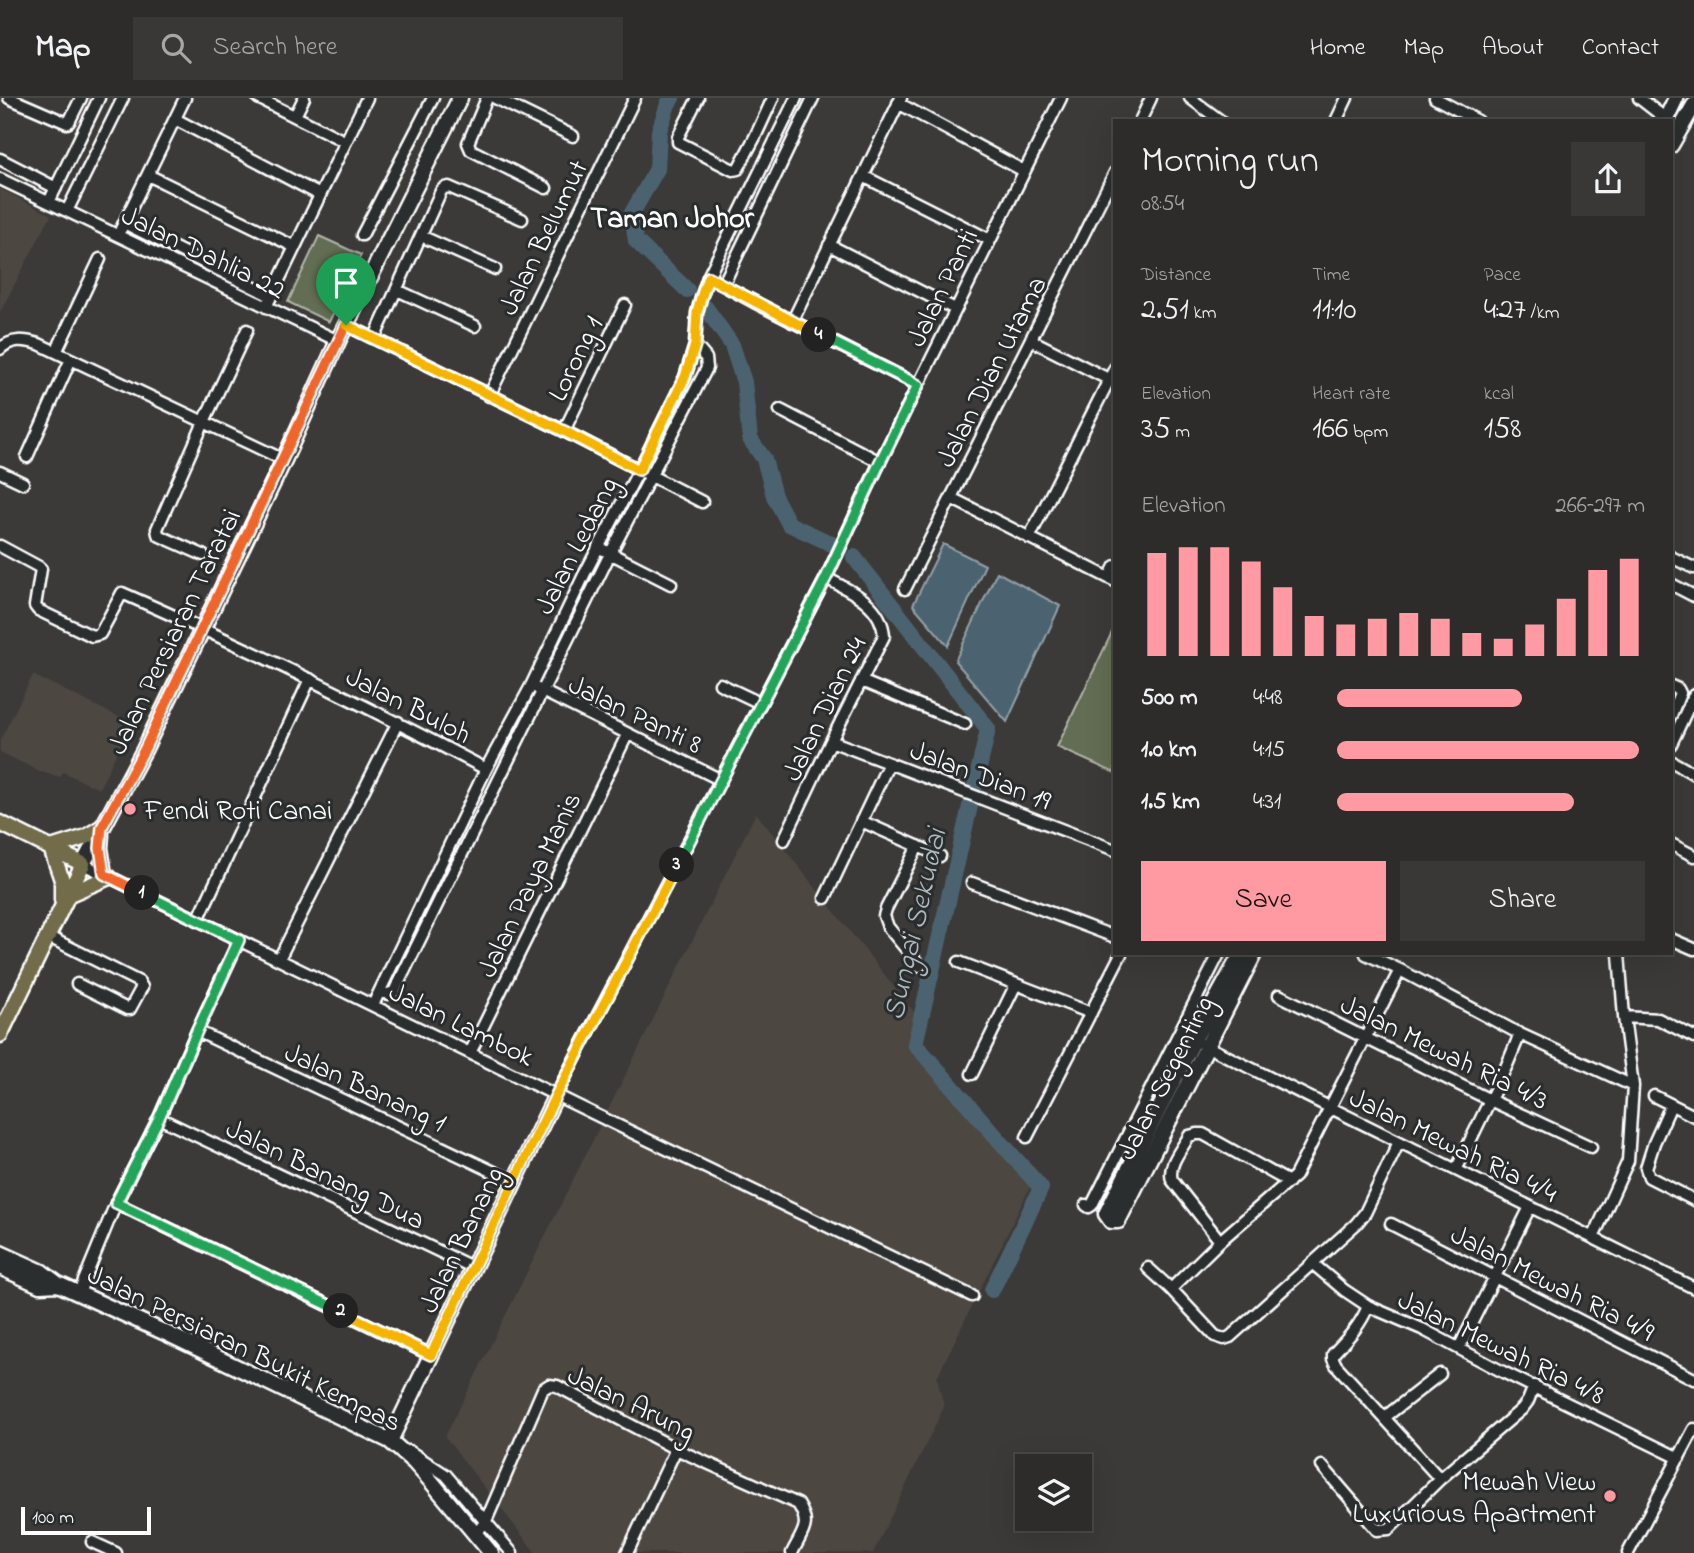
<!DOCTYPE html>
<html lang="en">
<head>
<meta charset="utf-8">
<style>
	body { margin:0; font-family:"Indie Flower",sans-serif; background:#393836; color:#f1f3f6; height:100vh; display:flex; flex-direction:column; font-size:26px; white-space:nowrap }
	* { box-sizing:border-box; margin:0 }
	p { font-size:23px; color:#a7a7a8 }
	.icon { flex:none; width:38px; height:38px; fill:none; stroke:currentColor; stroke-width:2; stroke-linecap:round; stroke-linejoin:round }
	.map { position:relative; flex:1; overflow:hidden }
	.side { position:absolute; left:1113px; top:21px; width:560px; height:836px; display:flex; flex-direction:column; background:#2d2c2a; border-radius:0px; box-shadow:0 7px 28px #0002,0 0 0 2px #484847 }
	.side>* { flex:none }
	.buttons { position:absolute; left:1015px; top:1356px; display:grid; gap:14px }
	.buttons a { display:grid; place-items:center; width:77px; height:77px; border-radius:0px; background:#2d2c2a; box-shadow:0 7px 28px #0002,0 0 0 2px #484847; font-size:35px }
	.scale { position:absolute; left:21px; bottom:18px; width:130px; box-sizing:border-box; padding-left:7px; border:4px solid #fff; border-top:0; font-size:19px; line-height:24px; white-space:nowrap; color:#fff; -webkit-text-stroke:5px #2a2d2e; paint-order:stroke }
	.pin { position:absolute; display:grid; place-items:center; width:60px; height:60px; color:#fff; margin:-72px -30px; border-radius:50% 50% 50% 0; rotate:-45deg; box-shadow:0 0 7px #0007 }
	.pin .icon { rotate:45deg }
	.km { position:absolute; width:35px; height:35px; margin:-18px; border-radius:50%; background:#222; color:#fff; font-size:19px; line-height:35px; text-align:center }
	.round { display:grid; place-items:center; flex:none; width:74px; height:74px; border-radius:0px; background:#393836 }
	.overview { display:flex; align-items:center; justify-content:space-between; height:119px; padding:0 28px }
	h1 { font-size:38px; font-weight:600; line-height:52px }
	.stats { display:grid; grid-template-columns:repeat(3,1fr); gap:10px; height:119px; padding:7px 28px }
	.stats div { display:grid; align-content:center }
	.stats b { font-size:30px; font-weight:600 }
	.stats small { font-size:19px; font-weight:400 }
	.stats p { font-size:19px }
	.chart { height:196px; padding:14px 28px }
	.chart p { display:flex; justify-content:space-between }
	.chart svg { width:100%; height:126px; margin-top:7px; stroke:#ff9aa2; stroke-width:6 }
	.cta { display:flex; gap:14px; margin-top:auto; padding:14px 28px }
	.cta a { flex:1; height:80px; border-radius:0px; background:#ff9aa2; color:#111; font-size:28px; font-weight:600; line-height:80px; text-align:center }
	.cta a+a { background:#393836; color:#f1f3f6 }
	ul { padding:0 28px; list-style:none; font-size:23px }
	li { display:grid; grid-template-columns:112px 84px 1fr; align-items:center; height:52px }
	li i { height:18px; border-radius:9px; background:#ff9aa2 }
	header { display:flex; align-items:center; gap:42px; box-sizing:border-box; height:98px; padding:0 35px; background:#2d2c2a; border-bottom:2px solid #484847 }
	header strong { font-size:33px }
	nav { display:flex; gap:38px; margin-inline-start:auto; font-size:24px }
	.search { width:490px; height:63px; background:#393836; display:flex; align-items:center; gap:18px; box-sizing:border-box; padding:0 24px; border-radius:0px; color:#a7a7a8; font-size:26px }
	.map>svg:first-child { display:block }
</style>
</head>
<body>
<header>
<strong>Map</strong>
<div class="search"><svg class="icon" aria-label="search" viewBox="0 0 24 24"><circle cx="10" cy="10" r="6"/><path d="M15 15l6 6"/></svg>Search here</div>
<nav><a>Home</a><a>Map</a><a>About</a><a>Contact</a></nav>
</header>
<div class="map">
<svg width="1694" height="1455" viewBox="0 0 1694 1455">
	<rect width="100%" height="100%" fill="#3c3a38"/>
	<filter id="ink" filterUnits="userSpaceOnUse"><feTurbulence type="fractalNoise" baseFrequency=".0143" numOctaves="2"/><feDisplacementMap in="SourceGraphic" scale="14" xChannelSelector="R" yChannelSelector="G"/><feConvolveMatrix kernelMatrix="1 2 1 2 8 2 1 2 1" color-interpolation-filters="sRGB"/></filter>
	<g filter="url(#ink)">
		<!-- built -->
		<path fill="#4d4743" d="M0 91 51 117 0 214Z
			M33 577 131 625 99 691 63 674 60 679 39 673 0 654V643Z
			M756 715 914 914 908 945 1031 1087 937 1279 944 1309 873 1455H536L445 1339Z"/>
		<!-- green -->
		<path fill="#646d53" stroke="#b2b6a9" stroke-width="2" d="M319 138 361 157 329 224 288 204Z
			M1115 528V675L1057 649Z"/>
		<!-- water -->
		<path fill="#4b636f" stroke="#93a1a9" stroke-width="2" d="M943 446 985 467 948 548 913 507Z
			M997 474 1060 508 1007 624 955 563Z"/>
		<g fill="none" stroke-linecap="round" stroke-linejoin="round">
			<!-- river -->
			<path stroke="#4b636f" stroke-width="16" d="M672 0 668 6 659 33 657 71 632 115 636 143 687 192
				M706 210 732 247 744 284 750 341 764 361 774 398 789 426 834 447
				M854 459 988 631 975 688
				M970 708 915 946 1041 1090 992 1192"/>
			<!-- street casing -->
			<g stroke="#fff" stroke-width="15">
				<path id="street" d="M9 0 67 25 69 24 81 0
					M258 0 346 44
					M487 0 468 45 471 52 546 90
					M495 0 573 38
					M698 0 678 39V44L733 72 738 71 755 39 773 0
					M1190 0 1221 23
					M1435 0 1478 23
					M1639 0 1666 21
					M898 5 1024 73
					M295 18 304 0
					M175 21 320 97
					M1140 23 1151 0
					M1336 23 1347 0
					M0 61 56 90
					M148 77 295 149
					M863 78 990 142
					M0 81 338 243
					M49 104 99 0
					M67 113 123 0
					M124 125 271 198
					M121 131 185 0
					M362 137 433 0
					M421 138 495 171
					M829 147 955 211
					M708 179 754 204 918 287
					M723 187 813 0
					M397 192 475 228
					M266 209 367 0
					M792 224 901 0
					M346 227 564 333 702 404
					M374 241 441 93 444 90 449 89 522 121
					M1031 242 1112 283
					M0 251C12 240 24 242 39 246L284 362
					M56 254 100 161
					M489 298 635 0
					M780 312 880 364
					M564 333 625 207
					M27 359 71 261
					M0 374 23 385
					M951 400 1115 483
					M1029 440 1115 270
					M0 448 39 469 41 471 35 508 38 512 92 538 100 536 122 495C246 549 367 608 486 671
					M598 449 671 486
					M203 457 160 438 158 436 157 431 208 315 247 232
					M1671 459 1694 470
					M1109 480 1115 468
					M1671 486 1694 498
					M905 491 1115 74
					M861 583 965 626
					M720 586 760 605
					M1671 588 1678 591 1680 595 1671 617
					M538 591 721 682
					M831 643 1115 752
					M1671 646 1694 597
					M1671 663 1694 676
					M861 723 940 758
					M784 742 831 643 884 538C882 506 851 493 826 480
					M1671 746 1694 758
					M918 748 886 811 884 818 888 829 920 868
					M83 766 617 1027 972 1198
					M972 785 1115 839
					M825 800 889 665
					M198 822 310 581
					M47 838 139 884 142 889 130 911H127L77 886
					M1671 841 1694 851
					M1366 856 1400 872 1520 936 1633 988
					M279 861 398 624
					M959 864 1091 915
					M380 893 388 896 394 894 610 456 707 270 706 260 695 247
					M1279 897 1490 1002 1591 1049
					M373 907 486 671 531 588 584 477 639 372 685 279 695 247 697 215 701 200 708 179 796 0
					M1624 919 1658 921 1694 939
					M197 933 515 1084
					M1202 946 1694 1190
					M470 955 627 637
					M972 976 1016 886
					M556 997 826 480 880 364 1061 0
					M1654 998 1694 1018
					M1671 1007 1654 1045 1646 1070 1649 1079 1694 1102
					M159 1020 474 1170
					M1027 1039 1121 856
					M1456 1072 1507 967 1520 936
					M116 1105 431 1257
					M1086 1107 1089 1109 1092 1107 1219 856
					M1391 1126 1694 1281
					M1593 1140 1628 1063 1633 988 1624 919 1619 856
					M1220 1143 1172 1082C1167 1067 1182 1051 1189 1038L1197 1036H1203L1289 1084
					M1312 1165 1344 1192 1368 1208 1422 1231 1503 1274 1679 1360
					M1148 1170 1171 1191 1215 1238 1224 1241 1230 1239 1356 1126 1365 1115 1399 1044
					M1171 1191 1220 1143 1295 1078 1400 872
					M79 1195 116 1105 159 1020 197 933 239 842
					M1368 1208C1361 1227 1347 1241 1333 1256V1261L1336 1267 1440 1381
					M1459 1250 1530 1109
					M1385 1319 1440 1276
					M409 1353 446 1377 512 1455
					M1322 1368 1377 1432 1389 1431 1440 1381 1522 1311 1528 1303 1534 1288
					M475 1437 486 1423 543 1291 549 1287 557 1288 676 1351 798 1406C812 1428 802 1434 792 1455
					M92 1444 116 1455
					M627 1455 676 1351
					M1628 1455 1694 1331"/>
			</g>
			<!-- secondary casing -->
			<g stroke="#fff" stroke-width="19">
				<path id="secondary" d="M1665 23 1676 0
					M1671 47 1694 7
					M101 737 100 750 104 776
					M83 766 144 652 284 362 338 243 460 0
					M1241 856 1194 942 1106 1116 1111 1123H1118L1254 856
					M0 1155 42 1174 58 1186 170 1237 390 1343 414 1364 430 1382 491 1455
					M0 1169 40 1187 58 1186
					M390 1343 556 997"/>
			</g>
			<!-- primary casing -->
			<g stroke="#fff" stroke-width="19">
				<path id="primary" d="M0 725 83 766 0 937
					M51 750 62 782V802
					M51 750 86 739 102 729
					M67 797 109 779"/>
			</g>
			<!-- street -->
			<use href="#street" stroke="#2a2d2e" stroke-width="10"/>
			<!-- secondary -->
			<use href="#secondary" stroke="#2a2d2e" stroke-width="14"/>
			<!-- primary -->
			<use href="#primary" stroke="#726c4b" stroke-width="14"/>
		</g>
	</g>
	<g fill="none" stroke-linecap="round" stroke-linejoin="round" filter="url(#ink)">
		<!-- split-1 casing -->
		<g stroke="#fff" stroke-width="14">
			<path id="split-1" d="M142 795 104 776 100 750 102 729 144 652 346 227"/>
		</g>
		<!-- split-2 casing -->
		<g stroke="#fff" stroke-width="14">
			<path id="split-2" d="M142 795 239 842 197 933 159 1020 116 1105 341 1213"/>
		</g>
		<!-- split-3 casing -->
		<g stroke="#fff" stroke-width="14">
			<path id="split-3" d="M341 1213 431 1257 556 997 677 767"/>
		</g>
		<!-- split-4 casing -->
		<g stroke="#fff" stroke-width="14">
			<path id="split-4" d="M677 767 826 480 880 364 918 287 819 237"/>
		</g>
		<!-- split-5 casing -->
		<g stroke="#fff" stroke-width="14">
			<path id="split-5" d="M346 227 564 333 639 372 685 279 695 247 697 215 701 200 708 179 819 237"/>
		</g>
		<!-- split-1 -->
		<use href="#split-1" stroke="#f0652b" stroke-width="9"/>
		<!-- split-2 -->
		<use href="#split-2" stroke="#22a559" stroke-width="9"/>
		<!-- split-3 -->
		<use href="#split-3" stroke="#f5b400" stroke-width="9"/>
		<!-- split-4 -->
		<use href="#split-4" stroke="#22a559" stroke-width="9"/>
		<!-- split-5 -->
		<use href="#split-5" stroke="#f5b400" stroke-width="9"/>
	</g>
	<!-- markers -->
	<g fill="#ff9aa2" stroke="#2a2d2e" stroke-width="2.5">
		<circle cx="130" cy="711" r="7"/>
		<circle cx="1610" cy="1398" r="7"/>
	</g>
	<g text-anchor="middle" stroke-width="6" stroke-linejoin="round" paint-order="stroke">
		<!-- street labels -->
		<g font-size="28" fill="#fff" stroke="#2a2d2e">
			<text transform="translate(542 139) rotate(-64)" y="10">Jalan Belumut</text>
			<text transform="translate(204 153) rotate(26)" y="10">Jalan Dahlia 22</text>
			<text transform="translate(941 189) rotate(-64)" y="10">Jalan Panti</text>
			<text transform="translate(574 260) rotate(-64)" y="10">Lorong 1</text>
			<text transform="translate(990 273) rotate(-63)" y="10">Jalan Dian Utama</text>
			<text transform="translate(575 447) rotate(-63)" y="10">Jalan Ledang</text>
			<text transform="translate(173 533) rotate(-64)" y="10">Jalan Persiaran Taratai</text>
			<text transform="translate(409 606) rotate(27)" y="10">Jalan Buloh</text>
			<text transform="translate(823 610) rotate(-64)" y="10">Jalan Dian 24</text>
			<text transform="translate(636 615) rotate(26)" y="10">Jalan Panti 8</text>
			<text transform="translate(981 676) rotate(21)" y="10">Jalan Dian 19</text>
			<text transform="translate(528 786) rotate(-64)" y="10">Jalan Paya Manis</text>
			<text transform="translate(462 925) rotate(26)" y="10">Jalan Lambok</text>
			<text transform="translate(1445 953) rotate(26)" y="10">Jalan Mewah Ria 4/3</text>
			<text transform="translate(1164 979) rotate(-63)" y="10">Jalan Segenting</text>
			<text transform="translate(366 988) rotate(25)" y="10">Jalan Banang 1</text>
			<text transform="translate(1454 1046) rotate(26)" y="10">Jalan Mewah Ria 4/4</text>
			<text transform="translate(326 1075) rotate(26)" y="10">Jalan Banang Dua</text>
			<text transform="translate(460 1141) rotate(-64)" y="10">Jalan Banang</text>
			<text transform="translate(1553 1184) rotate(27)" y="10">Jalan Mewah Ria 4/9</text>
			<text transform="translate(1502 1248) rotate(26)" y="10">Jalan Mewah Ria 4/8</text>
			<text transform="translate(245 1249) rotate(26)" y="10">Jalan Persiaran Bukit Kempas</text>
			<text transform="translate(632 1304) rotate(26)" y="10">Jalan Arung</text>
		</g>
		<!-- poi labels -->
		<g font-size="28" fill="#fff" stroke="#2a2d2e" text-anchor="start">
			<text x="144" y="721">Fendi Roti Canai</text>
			<text x="1596" y="1392" text-anchor="end">Mewah View<tspan x="1596" dy="32">Luxurious Apartment</tspan></text>
		</g>
		<!-- neighbourhood labels -->
		<g font-size="30" font-weight="bold" fill="#fff" stroke="#2a2d2e">
			<text x="672" y="129">Taman Johor</text>
		</g>
		<!-- water labels -->
		<g font-size="30" font-style="italic" fill="#aeb9be" stroke="#2a2d2e">
			<text transform="translate(914 826) rotate(-77)" y="10">Sungai Sekudai</text>
		</g>
	</g>
</svg>
<div class="buttons">
<a><svg class="icon" aria-label="layers" viewBox="0 0 24 24"><path d="M12 4l9 5-9 5-9-5zM3 14l9 5 9-5"/></svg></a>
</div>
<div class="scale">100 m</div>
<div class="pin" style="left:346px;top:227px;background:#1e9e55"><svg class="icon" aria-label="arrive" viewBox="0 0 24 24"><path d="M6 21V4h12l-3 4 3 4H6"/></svg></div>
<b class="km" style="left:142px;top:795px">1</b>
<b class="km" style="left:341px;top:1213px">2</b>
<b class="km" style="left:677px;top:767px">3</b>
<b class="km" style="left:819px;top:237px">4</b>
<section class="side">
<div class="overview"><div><h1>Morning run</h1><p>08:54</p></div><a class="round"><svg class="icon" aria-label="share" viewBox="0 0 24 24"><path d="M12 15V3M7 8l5-5 5 5M5 13v7h14v-7"/></svg></a></div>
<div class="stats">
<div><p>Distance</p><b>2.51<small> km</small></b></div>
<div><p>Time</p><b>11:10</b></div>
<div><p>Pace</p><b>4:27<small> /km</small></b></div>
</div>
<div class="stats">
<div><p>Elevation</p><b>35<small> m</small></b></div>
<div><p>Heart rate</p><b>166<small> bpm</small></b></div>
<div><p>kcal</p><b>158</b></div>
</div>
<div class="chart"><p><span>Elevation</span>266–297 m</p>
<svg viewBox="0 0 160 44" preserveAspectRatio="none"><path d="M5 44V8M15 44V6M25 44V6M35 44V11M45 44V20M55 44V30M65 44V33M75 44V31M85 44V29M95 44V31M105 44V36M115 44V38M125 44V33M135 44V24M145 44V14M155 44V10"/></svg>
</div>
<ul>
<li><b>500 m</b>4:48<i style="width:60%"></i></li>
<li><b>1.0 km</b>4:15<i style="width:98%"></i></li>
<li><b>1.5 km</b>4:31<i style="width:77%"></i></li>
</ul>
<div class="cta"><a>Save</a><a>Share</a></div>
</section>
</div>
</body>
</html>
